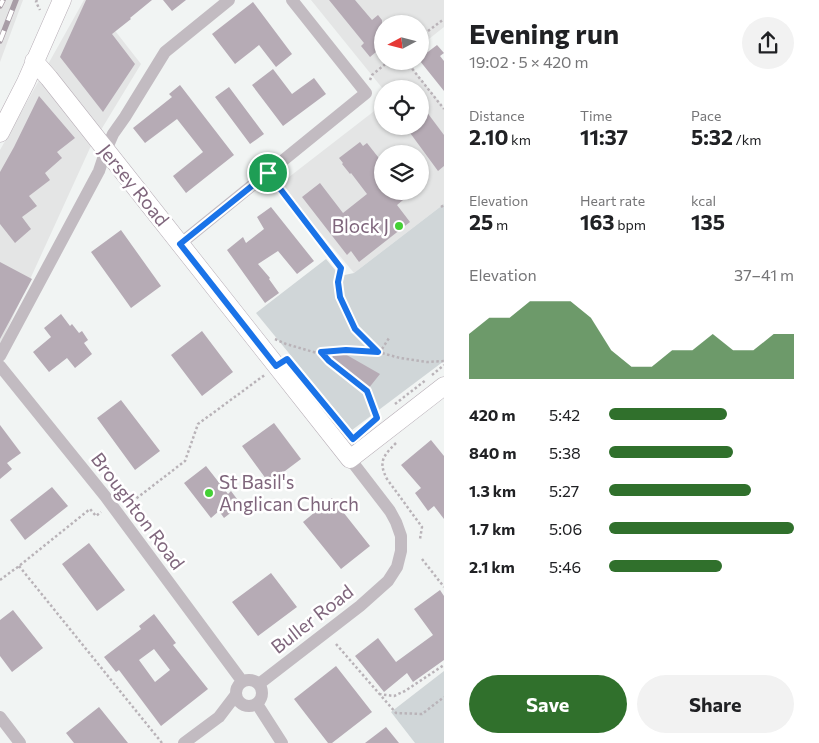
<!DOCTYPE html>
<html lang="en">
<head>
<meta charset="utf-8">
<style>
	body { margin:0; font-family:Commissioner,sans-serif; background:#f2f2f2; color:#202124; height:100vh; display:flex; flex-direction:column; font-size:19px; white-space:nowrap }
	* { box-sizing:border-box; margin:0 }
	p { font-size:16px; color:#757577 }
	.icon { flex:none; width:28px; height:28px; fill:none; stroke:currentColor; stroke-width:2; stroke-linecap:round; stroke-linejoin:round }
	.map { position:relative; flex:1; overflow:hidden }
	.side { display:flex; flex-direction:column; background:#fff; width:375px }
	.side>* { flex:none }
	.needle { width:32px; rotate:263deg }
	.controls { position:absolute; left:374px; top:15px; display:grid; gap:10px }
	.controls a { display:grid; place-items:center; width:55px; height:55px; border-radius:50%; background:#fff; box-shadow:0 1px 4px #0004; font-size:25px }
	.pin { position:absolute; display:grid; place-items:center; width:42px; height:42px; color:#fff; margin:-21px; border:2px solid #fff; border-radius:50%; box-shadow:0 1px 5px #0007 }
	.round { display:grid; place-items:center; flex:none; width:52px; height:52px; border-radius:26px; background:#f2f2f2 }
	.overview { display:flex; align-items:center; justify-content:space-between; height:85px; padding:0 25px }
	h1 { font-size:28px; font-weight:700; line-height:38px }
	.stats { display:grid; grid-template-columns:repeat(3,1fr); gap:8px; height:85px; padding:5px 25px }
	.stats div { display:grid; align-content:center }
	.stats b { font-size:21px; font-weight:700 }
	.stats small { font-size:14px; font-weight:400 }
	.stats p { font-size:14px }
	.chart { height:140px; padding:10px 25px }
	.chart p { display:flex; justify-content:space-between }
	.chart svg { width:100%; height:90px; margin-top:5px; fill:#30702c; opacity:.7 }
	.action { display:flex; gap:10px; margin-top:auto; padding:10px 25px }
	.action a { flex:1; height:58px; border-radius:30px; background:#30702c; color:#fff; font-size:20px; font-weight:700; line-height:58px; text-align:center }
	.action a+a { background:#f2f2f2; color:#202124 }
	ul { padding:0 25px; list-style:none; font-size:16px }
	li { display:grid; grid-template-columns:80px 60px 1fr; align-items:center; height:38px }
	li i { height:12px; border-radius:6px; background:#30702c }
	main { display:flex; flex:1; min-height:0 }
	.map>svg:first-child { display:block }
</style>
</head>
<body>
<main>
<div class="map">
<svg width="444" height="743" viewBox="0 0 444 743">
	<rect width="100%" height="100%" fill="#f1f4f3"/>
	<!-- built -->
	<path fill="#e4e5e5" fill-rule="evenodd" d="M0 0H23L0 62Z
		M84 0H91L141 64 90 148 0 345V150Z
		M311 0H444V27L420 46V24H382V61H407L444 108V204L354 273 280 184 382 105V126H420V89H383ZM382 154H420V191H382Z"/>
	<!-- green -->
	<path fill="#d0d6d8" d="M444 204V361L352 430 256 313 326 259 340 276 354 273Z
		M444 671V743H415L391 712Z"/>
	<!-- building -->
	<path fill="#b6abb5" fill-rule="evenodd" d="M86 0H152L130 18 131 19 112 34 135 64 103 112 60 57Z
		M163 0H186L172 11Z
		M329 0H355L372 20 378 15 382 20V47L370 57 361 46 364 43Z
		M253 2 292 54 276 67 259 45 235 64 212 34Z
		M437 45 444 53 440 56 444 61V91L420 61V58Z
		M273 69 292 94 314 78 326 94 283 126 252 85Z
		M180 85 234 155 186 193 173 176 203 152 177 119 145 143 133 128 172 97 169 94Z
		M229 87 264 134 250 144 215 97Z
		M39 96 75 138 57 152 62 158 45 173 50 180 29 196 37 206 22 217 31 229 15 243 0 224V172L14 147Z
		M420 103 444 135V166L438 171 405 126H420Z
		M360 142 363 146 367 143 382 162V191H414L397 205 410 222 359 262 351 251 347 255 302 197 320 183 343 213 367 194 351 173 350 174 342 164 343 163 339 158Z
		M271 207 314 261 297 274 278 251 258 264 270 278 269 279 279 293 265 303 227 250 243 237 246 243 264 229 257 217Z
		M121 230 161 286 131 308 91 252Z
		M0 262 32 279 0 339Z
		M61 314 70 326 72 324 79 333 82 331 88 340 84 343 92 354 75 368 67 358 49 372 33 352 51 337 44 328Z
		M202 331 233 372 202 396 171 355Z
		M336 352 345 354 380 374 368 389 331 359Z
		M121 400 160 451 135 470 97 418Z
		M274 423 301 459 269 483 242 446Z
		M0 425 21 453 7 463 12 469 0 479Z
		M431 440 444 456V519L434 506 428 511 415 493 421 488 401 465Z
		M206 466 228 494 231 491 237 499 234 501 238 507 224 518 219 511 211 518 184 483Z
		M52 487 68 506 25 540 10 520Z
		M332 498 370 546 341 569 303 522Z
		M89 543 125 590 97 611 62 564Z
		M271 573 297 607 258 636 232 602Z
		M440 590 444 596V660L413 682 407 673 384 692 355 656 378 638 396 662 433 635 414 609Z
		M13 610 43 648 12 672 0 656V620Z
		M154 614 176 643 173 645 208 689 161 726 119 670 116 672 104 657 141 629 139 626ZM154 649 170 670 155 682 139 660Z
		M336 666 372 712 332 743H328L294 699Z
		M99 707 128 743H74L66 733Z
		M386 727 399 743H365Z"/>
	<g fill="none" stroke-linecap="round" stroke-linejoin="round">
		<!-- secondary casing -->
		<g stroke="#b7aeb6" stroke-width="19">
			<path id="secondary" d="M34 61 49 78 350 459 444 386
				M0 133 26 82 62 0"/>
		</g>
		<!-- path -->
		<path stroke="#b9b3b8" stroke-width="2.5" stroke-dasharray="2.5 2.5" stroke-linecap="butt" d="M37 0 36 2 40 10
			M420 37 444 19
			M406 61 444 109
			M370 80 372 75 389 61
			M441 207 444 205
			M339 277 338 282 340 297 355 329 377 351
			M275 339 286 344 317 353 346 350 378 352 400 358 427 362 444 361
			M321 352 329 361 367 391 377 419
			M382 354V349L389 338
			M432 375 444 365
			M395 404 426 380
			M396 443C383 456 378 462 387 479L422 527 420 539
			M119 498 126 492 133 501 185 461 198 424 266 374
			M422 559 444 587
			M19 566 162 743
			M0 580 19 566 90 509 96 516 101 512
			M336 644 396 713 422 714 444 697
			M379 694 394 696 405 691 444 665"/>
		<!-- lane -->
		<path stroke="#c2bbc1" stroke-width="6" d="M268 173 341 268"/>
		<!-- street -->
		<path stroke="#c2bbc1" stroke-width="12" d="M180 244 366 93 292 0
			M0 356 99 171 106 150 113 134 125 117 165 52 229 0
			M0 366 105 496 242 681
			M236 693a13 13 0 1 1 26 0a13 13 0 1 1-26 0Z
			M259 684 360 606 388 581 397 567 401 551V536L396 522 390 511 350 459
			M257 704 282 743
			M0 717 20 743
			M184 743 219 717 235 696"/>
		<!-- secondary -->
		<use href="#secondary" stroke="#fff" stroke-width="18"/>
		<!-- rail casing -->
		<g stroke="#a89da6" stroke-width="5.5">
			<path id="rail" d="M0 6 3 0
				M0 41 16 0"/>
		</g>
		<!-- rail -->
		<use href="#rail" stroke="#fff" stroke-width="4" stroke-dasharray="11" stroke-linecap="butt"/>
	</g>
	<g fill="none" stroke-linecap="round" stroke-linejoin="round">
		<!-- route casing -->
		<g stroke="#fff" stroke-width="10">
			<path id="route" d="M268 173 341 268 338 282 340 297 355 329 378 352 346 350 321 352 329 361 367 391 377 418 353 439 287 359 276 366 180 244Z"/>
		</g>
		<!-- route -->
		<use href="#route" stroke="#1a73e8" stroke-width="6"/>
	</g>
	<!-- markers -->
	<g fill="#44d035" stroke="#fff" stroke-width="2">
		<circle cx="399" cy="226" r="5"/>
		<circle cx="209" cy="493" r="5"/>
	</g>
	<g text-anchor="middle" stroke-width="5" stroke-linejoin="round" paint-order="stroke">
		<!-- street labels -->
		<g font-size="19" fill="#7f667c" stroke="#fff">
			<text transform="translate(134 185) rotate(51)" y="7">Jersey Road</text>
			<text transform="translate(138 511) rotate(53)" y="7">Broughton Road</text>
			<text transform="translate(312 619) rotate(-38)" y="7">Buller Road</text>
		</g>
		<!-- poi labels -->
		<g font-size="19" fill="#7f667c" stroke="#fff" text-anchor="end">
			<text x="389" y="233">Block J</text>
			<text x="219" y="489" text-anchor="start">St Basil's<tspan x="219" dy="22">Anglican Church</tspan></text>
		</g>
	</g>
</svg>
<div class="controls">
<a><svg class="needle" viewBox="-14 -14 28 28"><path d="M0-13l5 13h-10z" fill="#e53935"/><path d="M0 13l5-13h-10z" fill="#757577"/></svg></a>
<a><svg class="icon" aria-label="locate" viewBox="0 0 24 24"><circle cx="12" cy="12" r="6"/><path d="M12 2v4M12 18v4M2 12h4M18 12h4"/></svg></a>
<a><svg class="icon" aria-label="layers" viewBox="0 0 24 24"><path d="M12 4l9 5-9 5-9-5zM3 14l9 5 9-5"/></svg></a>
</div>
<div class="pin" style="left:268px;top:173px;background:#1e9e55"><svg class="icon" aria-label="arrive" viewBox="0 0 24 24"><path d="M6 21V4h12l-3 4 3 4H6"/></svg></div>
</div>
<section class="side">
<div class="overview"><div><h1>Evening run</h1><p>19:02 · 5 × 420 m</p></div><a class="round"><svg class="icon" aria-label="share" viewBox="0 0 24 24"><path d="M12 15V3M7 8l5-5 5 5M5 13v7h14v-7"/></svg></a></div>
<div class="stats">
<div><p>Distance</p><b>2.10<small> km</small></b></div>
<div><p>Time</p><b>11:37</b></div>
<div><p>Pace</p><b>5:32<small> /km</small></b></div>
</div>
<div class="stats">
<div><p>Elevation</p><b>25<small> m</small></b></div>
<div><p>Heart rate</p><b>163<small> bpm</small></b></div>
<div><p>kcal</p><b>135</b></div>
</div>
<div class="chart"><p><span>Elevation</span>37–41 m</p>
<svg viewBox="0 0 160 44" preserveAspectRatio="none"><path d="M0 44V22L10 14L20 14L30 6L40 6L50 6L60 14L70 30L80 38L90 38L100 30L110 30L120 22L130 30L140 30L150 22L160 22V44z"/></svg>
</div>
<ul>
<li><b>420 m</b>5:42<i style="width:64%"></i></li>
<li><b>840 m</b>5:38<i style="width:67%"></i></li>
<li><b>1.3 km</b>5:27<i style="width:77%"></i></li>
<li><b>1.7 km</b>5:06<i style="width:100%"></i></li>
<li><b>2.1 km</b>5:46<i style="width:61%"></i></li>
</ul>
<div class="action"><a>Save</a><a>Share</a></div>
</section>
</main>
</body>
</html>
